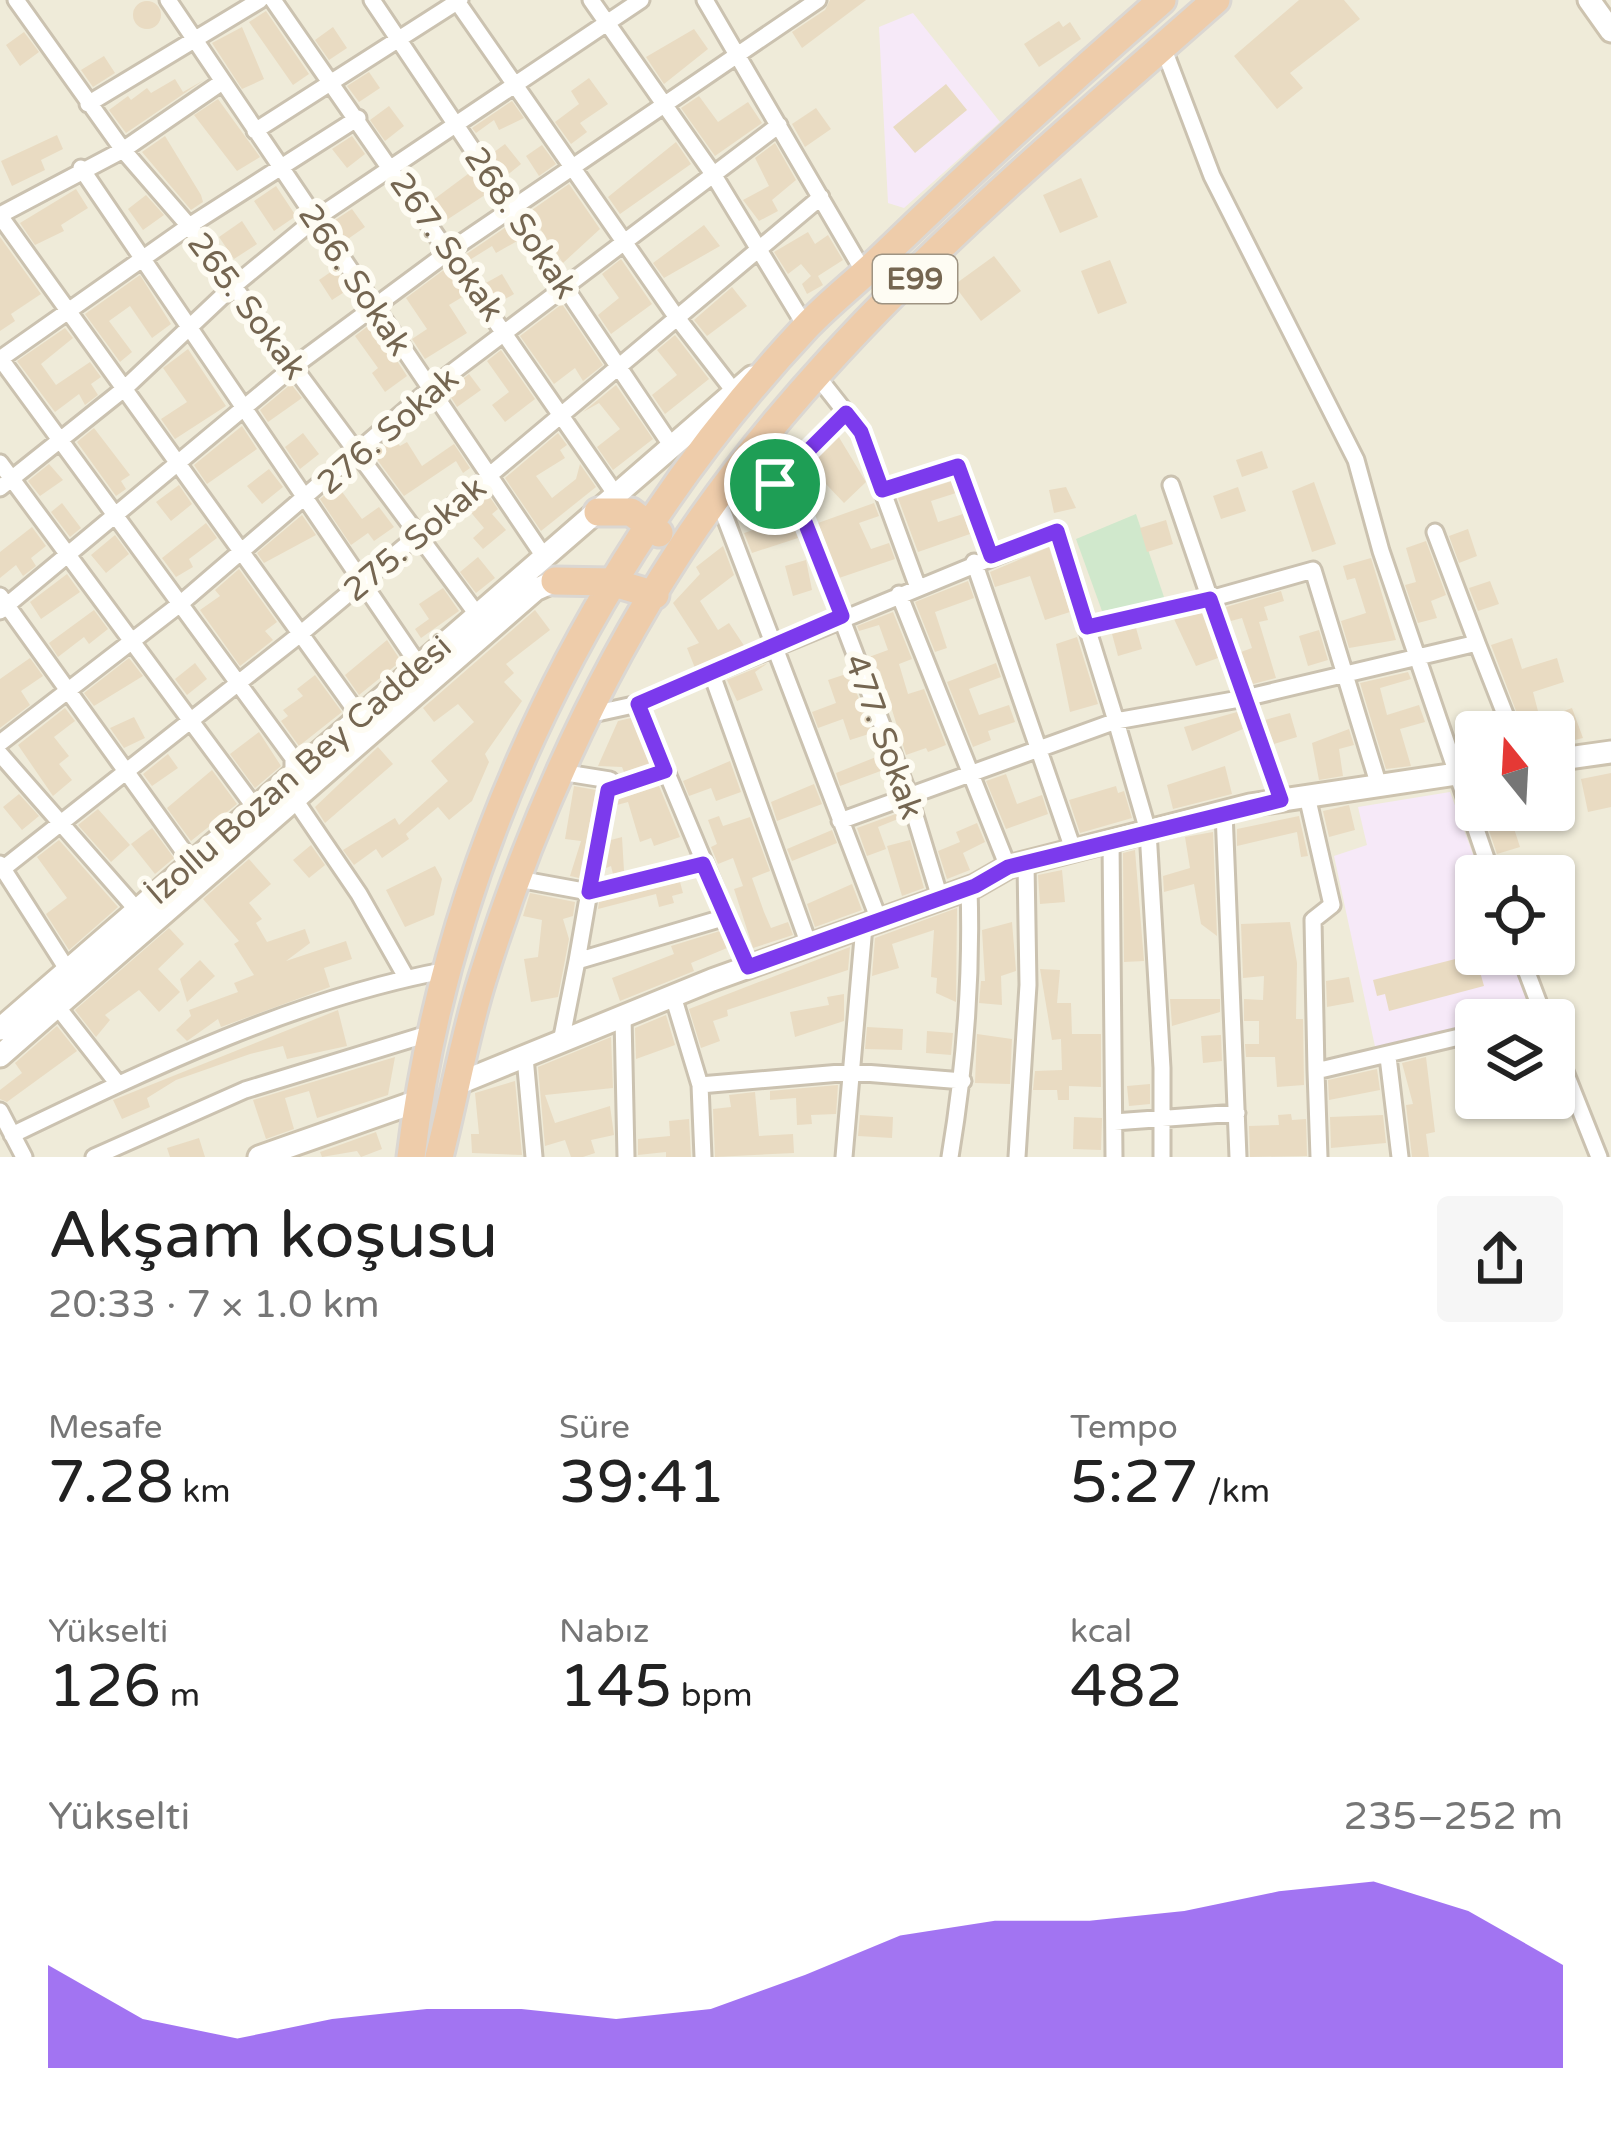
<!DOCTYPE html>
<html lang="tr">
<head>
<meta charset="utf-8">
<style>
	body { margin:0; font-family:"Varela Round",sans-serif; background:#f6f6f6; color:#222; height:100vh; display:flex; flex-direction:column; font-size:45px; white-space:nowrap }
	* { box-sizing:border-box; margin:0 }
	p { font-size:39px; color:#767676 }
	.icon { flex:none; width:66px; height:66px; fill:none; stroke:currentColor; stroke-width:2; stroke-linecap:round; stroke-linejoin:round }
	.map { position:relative; height:1157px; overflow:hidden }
	.drawer { display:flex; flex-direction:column; background:#fff; flex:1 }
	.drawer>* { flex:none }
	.needle { width:78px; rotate:342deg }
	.controls { position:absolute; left:1455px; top:711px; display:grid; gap:24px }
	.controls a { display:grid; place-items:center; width:120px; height:120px; border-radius:12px; background:#fff; box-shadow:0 3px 9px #0004; font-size:60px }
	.pin { position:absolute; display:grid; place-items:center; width:102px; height:102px; color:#fff; margin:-51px; border:6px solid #fff; border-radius:50%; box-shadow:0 3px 12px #0007 }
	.round { display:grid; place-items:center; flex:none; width:126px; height:126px; border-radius:12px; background:#f6f6f6 }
	.headline { display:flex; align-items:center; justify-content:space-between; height:204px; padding:0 48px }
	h1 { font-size:66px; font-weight:600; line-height:90px }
	.stats { display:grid; grid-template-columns:repeat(3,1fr); gap:18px; height:204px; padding:12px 48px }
	.stats div { display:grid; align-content:center }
	.stats b { font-size:60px; font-weight:600 }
	.stats small { font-size:33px; font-weight:400 }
	.stats p { font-size:33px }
	.chart { height:336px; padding:24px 48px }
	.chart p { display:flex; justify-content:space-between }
	.chart svg { width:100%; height:216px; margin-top:12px; fill:#7c3aed; opacity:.7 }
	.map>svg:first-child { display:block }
</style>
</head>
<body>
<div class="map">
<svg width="1611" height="1157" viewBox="0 0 1611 1157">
	<rect width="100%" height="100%" fill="#fbf9ed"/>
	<!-- residential -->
	<path fill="#efebd9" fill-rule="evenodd" d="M0 0H1611V1157H0ZM1476 732H1554V810H1476ZM1476 876H1554V954H1476ZM1476 1020H1554V1098H1476Z"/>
	<!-- education -->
	<path fill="#f6e9f8" d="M913 13 1000 122 904 208 888 203 879 27Z
		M1450 792 1481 876H1476V954H1510L1530 1009 1376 1051 1334 856 1367 845 1358 807Z"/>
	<!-- green -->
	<path fill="#d0e8cc" d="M1136 514 1165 600 1102 611 1076 539Z"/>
	<!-- building -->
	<path fill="#e9dbc2" d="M830 0H866L802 48 792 32 825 10Z
		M1299 0H1344L1360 19 1290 73 1303 88 1277 109 1234 56Z
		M133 15a14 14 0 1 1 28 0a14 14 0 1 1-28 0Z
		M266 11 309 74 293 85 249 22Z
		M1059 21 1063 27 1070 22 1081 39 1039 67 1024 44Z
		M242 27 264 79 242 89 212 43Z
		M333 27 347 48 329 60 315 40Z
		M694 29 708 49 664 84 646 57Z
		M24 32 39 52 20 66 6 45Z
		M104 56 115 73 93 87 81 70Z
		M369 72 380 88 359 102 347 86Z
		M589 78 608 104 580 123 587 132 571 144 555 122 579 104 571 91Z
		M175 79 183 92 204 80 126 133 109 110 128 96 131 100 147 88 151 93Z
		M946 84 967 110 915 153 893 127Z
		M699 96 718 122 748 102 762 123 715 156 681 108Z
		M218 99 260 157 237 171 194 115Z
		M512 101 524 118 499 130 494 120 476 133 472 128Z
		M389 106 404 126 385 141 370 120Z
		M816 108 831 129 805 147 792 124Z
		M57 135 63 149 41 160 45 170 12 186 1 161Z
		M165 136 201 195 203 202 191 210 142 152Z
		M352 136 365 154 347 168 332 149Z
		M676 142 691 164 620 214 608 197Z
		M775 143 796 180 772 200 778 211 759 221 743 200 769 186 755 158Z
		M505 144 521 164 505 177 490 155Z
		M542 145 556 164 539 176 526 156Z
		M472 171 488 193 442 223 429 203Z
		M1081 178 1098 217 1060 233 1043 195Z
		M569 184 600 229 563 263 529 212Z
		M276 186 296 216 274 231 254 201Z
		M76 189 88 208 61 225 64 231 35 245 20 223Z
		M146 195 164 215 143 230 128 209Z
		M352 209 365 227 345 241 332 222Z
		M242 221 257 244 234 259 219 237Z
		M509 225 519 240 496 253 492 246 468 261 465 255Z
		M704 225 720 246 664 278 653 263Z
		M808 232 815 244 828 235 843 260 818 276 823 285 807 294 802 284 811 276 801 264 788 274 774 252Z
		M0 237 41 294 11 314 15 321 0 331Z
		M994 256 1021 291 981 321 954 285Z
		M621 259 652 304 611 334 598 315 619 298 602 274Z
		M1110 260 1127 303 1098 314 1081 271Z
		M335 269 349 289 332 300 319 280Z
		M445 269 464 296 449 305 467 333 425 359 412 339 427 329 406 298Z
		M502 274 514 294 498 303 484 284Z
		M140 275 171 324 152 338 130 306 109 321 132 352 120 362 85 314Z
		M732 287 747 306 707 336 694 320Z
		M562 304 603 365 583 381 575 368 554 384 520 336Z
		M372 323 407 376 385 392 372 373 378 368 355 336Z
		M65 328 73 338 41 364 56 385 90 362 101 377 91 384 98 395 85 405 79 394 55 412 17 361Z
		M675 335 709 379 665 414 652 395 677 375 657 350Z
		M188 349 226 406 175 439 161 419 187 402 163 368Z
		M501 350 535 399 505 422 492 405 509 392 487 361Z
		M469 374 481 390 457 407 447 391Z
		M291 384 302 398 268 422 260 410Z
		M616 385 653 439 613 470 597 447 620 429 599 403 583 412Z
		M242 426 257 449 207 484 194 465Z
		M94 428 130 475 121 481 126 489 116 496 77 442Z
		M303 433 319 454 300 469 285 447Z
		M558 433 567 445 560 450 565 458 536 476 552 498 576 479 580 464 596 487 541 531 505 478Z
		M837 434 866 482 844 503 807 464Z
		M393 436 400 446 407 442 422 466 454 444 470 468 463 473 456 461 404 496 373 454Z
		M1262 451 1268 468 1242 477 1236 460Z
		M49 464 63 480 40 496 28 481Z
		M269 469 283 487 262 504 247 486Z
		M952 481 956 493 931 501 938 522 963 514 970 534 918 552 898 498Z
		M1314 482 1336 544 1312 552 1292 491Z
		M179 485 192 504 171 521 156 502Z
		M337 485 362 519 379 507 394 527 374 541 368 533 351 545 320 499Z
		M1066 487 1076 508 1054 513 1049 490Z
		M1238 487 1246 511 1221 519 1213 496Z
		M487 493 498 509 492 514 506 530 483 549 473 538 484 528 468 509Z
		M62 503 81 528 70 537 51 512Z
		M874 503 879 516 859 523 871 549 889 543 895 559 839 578 818 523Z
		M302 515 316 535 264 563 257 553Z
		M790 518 798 538 752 553 744 533Z
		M1166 520 1173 544 1147 552 1140 528Z
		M206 523 217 538 189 559 193 567 176 577 162 558Z
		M32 527 46 546 31 558 36 566 23 576 16 565 0 578V552Z
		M1468 529 1477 556 1459 563 1449 536Z
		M115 535 129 554 106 573 91 555Z
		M1426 541 1446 595 1431 601 1437 618 1418 623 1405 585 1416 582 1406 548Z
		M723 546 734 575 700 601 718 630 729 623 745 647 695 668 687 648 699 643 673 603 700 574 696 567Z
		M1049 547 1070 612 1045 620 1030 576 995 587 990 572Z
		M478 557 495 578 476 593 460 572Z
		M1371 558 1396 640 1349 648 1341 621 1366 613 1355 578 1347 580 1343 566Z
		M806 560 812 590 793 596 785 566Z
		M239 569 277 622 265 631 273 640 240 666 200 610 220 596 215 590Z
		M67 574 80 592 41 619 30 602Z
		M968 581 974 598 935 612 947 648 935 652 915 602Z
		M1490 581 1499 604 1478 611 1469 588Z
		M443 588 459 611 421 638 415 629 429 619 419 604Z
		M1281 591 1284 601 1264 607 1268 620 1259 622 1276 678 1253 684 1241 652 1252 648 1242 618 1231 621 1226 607Z
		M94 610 108 629 89 644 84 637 58 657 49 643Z
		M535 610 550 630 506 664 514 673 504 682 522 701 485 754 489 762 472 801 449 820 438 807 406 834 409 839 382 858 376 849 354 865 343 850 395 818 399 825 448 781 431 761 474 722 458 704 434 722 423 708Z
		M893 612 912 659 899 664 908 694 924 689 946 745 928 752 926 748 906 755 880 671 875 673 869 657 888 650 879 625 859 631 857 626Z
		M1202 613 1218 658 1196 666 1174 619Z
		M1136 628 1142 649 1118 656 1112 634Z
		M1319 630 1328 660 1308 666 1299 636Z
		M1077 637 1098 704 1070 712 1056 644Z
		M1512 638 1522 669 1557 658 1564 682 1533 692 1539 715 1542 719 1572 708 1583 738 1554 745V732H1524L1491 645Z
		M387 640 401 661 359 695 345 675Z
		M30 658 43 676 21 691 30 705 0 728V679Z
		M129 658 143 676 94 706 84 693Z
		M195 663 207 679 187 695 175 679Z
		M768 663 755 672 763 690 737 701 727 680Z
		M996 663 1001 677 969 689 979 715 1009 705 1015 722 988 731 991 740 973 747 947 682Z
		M1408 672 1411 679 1380 688 1387 715 1419 705 1425 722 1400 729 1411 766 1386 769 1360 683Z
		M849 673 872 733 850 740 843 719 818 728 812 712 836 703 828 680Z
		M315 675 342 712 299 746 281 721 288 716 283 710 303 696 297 689Z
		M65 708 75 721 54 737 69 756 59 764 72 780 53 796 18 745Z
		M1237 712 1243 729 1192 751 1184 727Z
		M1290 713 1297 737 1274 744 1265 720Z
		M134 717 145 738 124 748 110 728Z
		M631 718 650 763 624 772 622 767 598 766 618 721Z
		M1349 729 1354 745 1339 749 1343 776 1319 780 1312 743Z
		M259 732 281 766 255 788 230 754Z
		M378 747 393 764 325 823 315 807Z
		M168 754 178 768 152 786 143 774Z
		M881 755 886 769 840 786 836 773Z
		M730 761 741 792 716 801 711 788 689 796 683 781Z
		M1225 766 1232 794 1173 809 1167 785Z
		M212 770 237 804 191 841 167 808Z
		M1611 773V807L1588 812 1581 779Z
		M1006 774 1017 804 1042 795 1048 814 1006 829 986 781Z
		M814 784 822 804 777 821 771 802Z
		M574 786 596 790 579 878 570 876 581 841 565 839Z
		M659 786 680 837 654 846 651 838 640 842 628 802 617 805 619 799Z
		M1116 786 1118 793 1124 791 1132 818 1080 833 1069 800Z
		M19 794 39 816 22 830 3 807Z
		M1349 805 1355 830 1329 837 1323 811Z
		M98 809 130 845 111 862 78 825Z
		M1482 810H1508L1520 847 1497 854Z
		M901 812 903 817 878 827 886 849 867 856 857 828Z
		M719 816 723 826 750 817 770 871 752 878 764 912 771 928 788 922 793 935 753 948 734 889 743 886 733 858 718 864 711 847 717 844 708 820Z
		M1299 816 1308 856 1301 857 1297 832 1237 846V829Z
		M977 823 985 842 963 853 970 870 947 879 938 851 960 842 956 832Z
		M152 828 174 858 155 874 131 844Z
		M832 830 837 843 792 861 787 849Z
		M1213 832 1217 936 1201 924 1194 884 1164 892 1163 876 1190 868 1185 837Z
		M622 837 624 871 613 874 611 866 606 868 611 840Z
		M59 840 118 907 69 950 46 914 67 898 37 857Z
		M910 840 924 888 902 896 887 846Z
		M311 845 325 865 309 878 293 860Z
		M1135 850 1144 961 1124 962 1123 853Z
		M249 859 271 884 249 903 262 919 256 923 267 942 305 929 310 943 286 961 346 941 352 959 324 968 330 987 221 1027 218 1019 187 1041 176 1030 191 1016 189 1010 238 992 234 983 254 975 234 944 239 941 203 899Z
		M435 866 442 879 434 915 405 927 386 890Z
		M1062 870 1065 902 1040 904 1038 875Z
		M680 882 683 893 672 896 674 903 659 907 656 894 598 909 599 902Z
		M852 884 862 910 815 927 807 904Z
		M530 893 575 902 573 916 563 919 569 939 558 997 531 1002 524 959 538 957 542 920 523 916Z
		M957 908 956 1002 936 993 937 978 931 977 934 930 892 944 899 968 872 976 875 938Z
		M1012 922 1016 971 1001 976 1002 1005 979 1003 981 981H985L982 930Z
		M1290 922 1297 963 1296 1019H1303L1304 1085 1277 1087 1275 1057H1246L1245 1044H1259V1021H1244V999L1263 1000 1264 976 1243 978 1241 924Z
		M169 928 184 944 158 969 180 992 159 1012 139 990 105 1015 110 1020 96 1037 75 1010Z
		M720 931 727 948 691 963 694 971 620 1001 612 978 674 954 671 946Z
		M850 947 848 970 727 1010 728 1016 713 1021 720 1041 701 1048 689 1009Z
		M1475 954 1484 986 1389 1011 1385 994 1377 996 1373 980Z
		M200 960 215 976 187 1002 180 979Z
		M1040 969 1060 970 1057 1003H1071L1072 1034H1101V1087L1069 1086V1100H1058L1057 1090H1033L1035 1071 1062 1070 1061 1039 1052 1040Z
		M1349 977 1354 1002 1327 1007 1326 981Z
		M844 994V1021L795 1037 790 1012 829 1005 827 997Z
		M1170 999H1220V1012L1172 1026Z
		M338 1010 347 1046 287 1059 283 1046 250 1054 176 1080 147 1098 150 1107 122 1119 113 1100Z
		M666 1015 675 1045 636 1059 635 1028Z
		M57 1026 77 1051 7 1102 0 1099V1090L22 1073 15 1063Z
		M867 1027 903 1029 902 1050 865 1049Z
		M927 1031 953 1033 951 1055 926 1053Z
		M977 1034 1012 1039 1010 1084 975 1083Z
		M1221 1035 1222 1061 1203 1063 1201 1036Z
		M611 1037 613 1088 545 1095 555 1123 610 1106 614 1135 591 1140 595 1153 583 1157H571L565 1140 545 1146 538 1067Z
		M395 1057 388 1095 317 1118 309 1091 285 1098 294 1129 266 1139 253 1100Z
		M1426 1057 1435 1132 1426 1134 1429 1157H1412L1406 1105 1413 1104 1402 1063Z
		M1377 1069 1380 1090 1329 1100 1328 1080Z
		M515 1081 522 1155 472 1153 471 1134H479L475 1093Z
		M1150 1084V1104L1129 1106 1127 1086Z
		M838 1085 836 1114 811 1115 812 1124 797 1125 796 1098 770 1100V1091Z
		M755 1092 759 1136 793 1134 794 1153 715 1157 713 1109 731 1107 729 1095Z
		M1291 1114 1292 1120 1306 1119 1307 1156 1250 1157 1249 1126 1279 1125 1278 1115Z
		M860 1115 893 1117 892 1138 858 1136Z
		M1383 1115 1386 1143 1331 1148 1330 1117Z
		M1074 1117 1102 1118 1101 1150 1073 1149Z
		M689 1119 691 1157H666V1152L638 1155V1139L670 1136 669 1121Z
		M376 1132 382 1149 361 1157 357 1151 322 1157 320 1152Z
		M199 1138 205 1157H170L167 1148Z"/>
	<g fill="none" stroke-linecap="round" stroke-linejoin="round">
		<!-- lane casing -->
		<g stroke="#cbc2b0" stroke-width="14">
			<path id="lane" d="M775 484 845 414"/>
		</g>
		<!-- street casing -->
		<g stroke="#cbc2b0" stroke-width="21">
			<path id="street" d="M16 0 123 150 189 226 476 613
				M168 0 545 558
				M273 0 616 495
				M372 0 671 445
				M456 0 675 315 733 390
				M591 0 713 174 806 327
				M705 0 865 274
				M1163 47 1212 176 1356 460 1381 551 1492 876
				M88 104 260 0
				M255 131 460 0
				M81 168 420 667
				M0 215 123 150 222 82
				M0 216 361 718
				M0 358 293 758V797L359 894 406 977
				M0 359 189 226 358 118
				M817 376 861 432 917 585
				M750 457 801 512 909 796 940 898
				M0 463 256 809
				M1171 485 1210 599 1313 570 1379 786
				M0 488 124 389 230 289 315 219 641 0
				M882 490 959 466 991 556
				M718 499 879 920
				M1435 532 1477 643
				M974 562 1073 849
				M899 594 1008 867
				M0 596 192 863
				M0 611 293 367 451 250 818 0
				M1087 627 1210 599 1281 800
				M711 672 809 945
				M638 704 748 967
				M588 715 638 704 1057 531 1116 721 840 821
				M0 743 180 604 430 389 779 125
				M0 754 137 910
				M608 790 665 771
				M1307 796 1332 905 1313 920 1316 1071 1476 1033
				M1224 812 1238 1157
				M1111 841 1114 1157
				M0 864 67 969
				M0 871 299 635 821 197
				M518 879 589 892 610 780 560 772
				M1520 954 1545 1020
				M577 961 589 892 703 864
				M673 996 700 1085 703 1157
				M56 1005 118 1084
				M623 1017 626 1157
				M1522 1020 1542 1014
				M561 1042 577 961 726 917
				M1554 1044 1599 1157
				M525 1057 534 1157
				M1388 1057 1400 1157
				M1316 1071 1319 1157
				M700 1085 852 1072 963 1081
				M0 1111 24 1157
				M1114 1122 1237 1113
				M12 1135C151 1068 296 998 448 970
				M94 1157 245 1090 431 1033
				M844 1157 864 926
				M950 1157C965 1067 972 979 969 888
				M1017 1157 1028 985 1026 864
				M1162 1157V1068L1148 831 1116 721 1245 698 1477 643 1512 732"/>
		</g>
		<!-- secondary casing -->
		<g stroke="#cdc3af" stroke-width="27">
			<path id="secondary" d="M1589 0 1611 31
				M1554 760 1611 752
				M0 1029 752 377
				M0 1056 535 590 555 581
				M457 1084 712 980 975 886 1008 867 1250 805 1476 771
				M259 1157 418 1101"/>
		</g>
		<!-- highway casing -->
		<g stroke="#dbd7d2" stroke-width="33">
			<path id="highway" d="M598 512H631L659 533
				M555 581 611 582 655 595
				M411 1157C448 849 596 551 807 326 830 302 857 281 881 258 972 170 1066 84 1162 0
				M439 1157C454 1098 464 1038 482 980 528 831 594 683 679 552 817 340 1028 166 1216 0"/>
		</g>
		<!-- lane -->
		<use href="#lane" stroke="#fff" stroke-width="8"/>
		<!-- street -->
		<use href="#street" stroke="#fff" stroke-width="15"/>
		<!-- secondary -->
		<use href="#secondary" stroke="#fff" stroke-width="21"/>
		<!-- highway -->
		<use href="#highway" stroke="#eca" stroke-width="27"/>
	</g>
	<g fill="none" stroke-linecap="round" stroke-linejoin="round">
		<!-- route casing -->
		<g stroke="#fff" stroke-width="24">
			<path id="route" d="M846 413 861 432 882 490 958 466 991 556 1057 531 1087 627 1210 599 1281 800 1008 867 975 886 748 967 703 864 589 892 608 790 665 771 638 704 842 616 801 512 775 484Z"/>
		</g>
		<!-- route -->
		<use href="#route" stroke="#7c3aed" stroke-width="15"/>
	</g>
	<g text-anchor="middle" stroke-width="12" stroke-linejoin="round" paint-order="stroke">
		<!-- shield labels -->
		<rect fill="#fefcf3" stroke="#9e9382" stroke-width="3" x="873" y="255" width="84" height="48" rx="9"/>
		<g font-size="30" font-weight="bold" fill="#756651">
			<text x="915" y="289">E99</text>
		</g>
		<!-- street labels -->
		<g font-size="33" fill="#756651" stroke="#fefcf3">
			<text transform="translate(522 222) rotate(56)" y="12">268. Sokak</text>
			<text transform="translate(448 246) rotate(55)" y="12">267. Sokak</text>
			<text transform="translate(356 279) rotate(56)" y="12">266. Sokak</text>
			<text transform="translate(248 305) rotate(53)" y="12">265. Sokak</text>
			<text transform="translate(387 430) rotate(-41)" y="12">276. Sokak</text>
			<text transform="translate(414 538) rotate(-40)" y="12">275. Sokak</text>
			<text transform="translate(885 736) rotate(70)" y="12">477. Sokak</text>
			<text transform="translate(298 769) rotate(-41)" y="12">İzollu Bozan Bey Caddesi</text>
		</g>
	</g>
</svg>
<div class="controls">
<a><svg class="needle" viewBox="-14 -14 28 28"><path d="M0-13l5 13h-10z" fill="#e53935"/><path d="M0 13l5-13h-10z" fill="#767676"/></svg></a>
<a><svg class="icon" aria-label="locate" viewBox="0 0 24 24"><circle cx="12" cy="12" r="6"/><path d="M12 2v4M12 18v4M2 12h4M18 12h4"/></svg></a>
<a><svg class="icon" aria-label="layers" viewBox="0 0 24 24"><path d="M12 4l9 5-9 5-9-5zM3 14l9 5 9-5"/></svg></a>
</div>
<div class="pin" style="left:775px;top:484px;background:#1e9e55"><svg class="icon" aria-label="arrive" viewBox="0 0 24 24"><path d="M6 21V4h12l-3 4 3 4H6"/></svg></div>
</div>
<section class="drawer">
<div class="headline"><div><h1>Akşam koşusu</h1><p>20:33 · 7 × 1.0 km</p></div><a class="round"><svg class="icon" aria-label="share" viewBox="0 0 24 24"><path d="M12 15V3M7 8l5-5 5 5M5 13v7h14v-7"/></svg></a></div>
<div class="stats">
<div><p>Mesafe</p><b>7.28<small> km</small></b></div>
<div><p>Süre</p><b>39:41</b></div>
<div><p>Tempo</p><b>5:27<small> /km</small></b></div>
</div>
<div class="stats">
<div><p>Yükselti</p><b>126<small> m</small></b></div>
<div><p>Nabız</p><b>145<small> bpm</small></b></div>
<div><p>kcal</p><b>482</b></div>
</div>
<div class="chart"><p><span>Yükselti</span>235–252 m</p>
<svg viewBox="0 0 160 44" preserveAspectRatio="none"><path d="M0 44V23L10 34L20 38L30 34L40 32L50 32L60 34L70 32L80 25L90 17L100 14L110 14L120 12L130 8L140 6L150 12L160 23V44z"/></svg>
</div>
</section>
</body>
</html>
